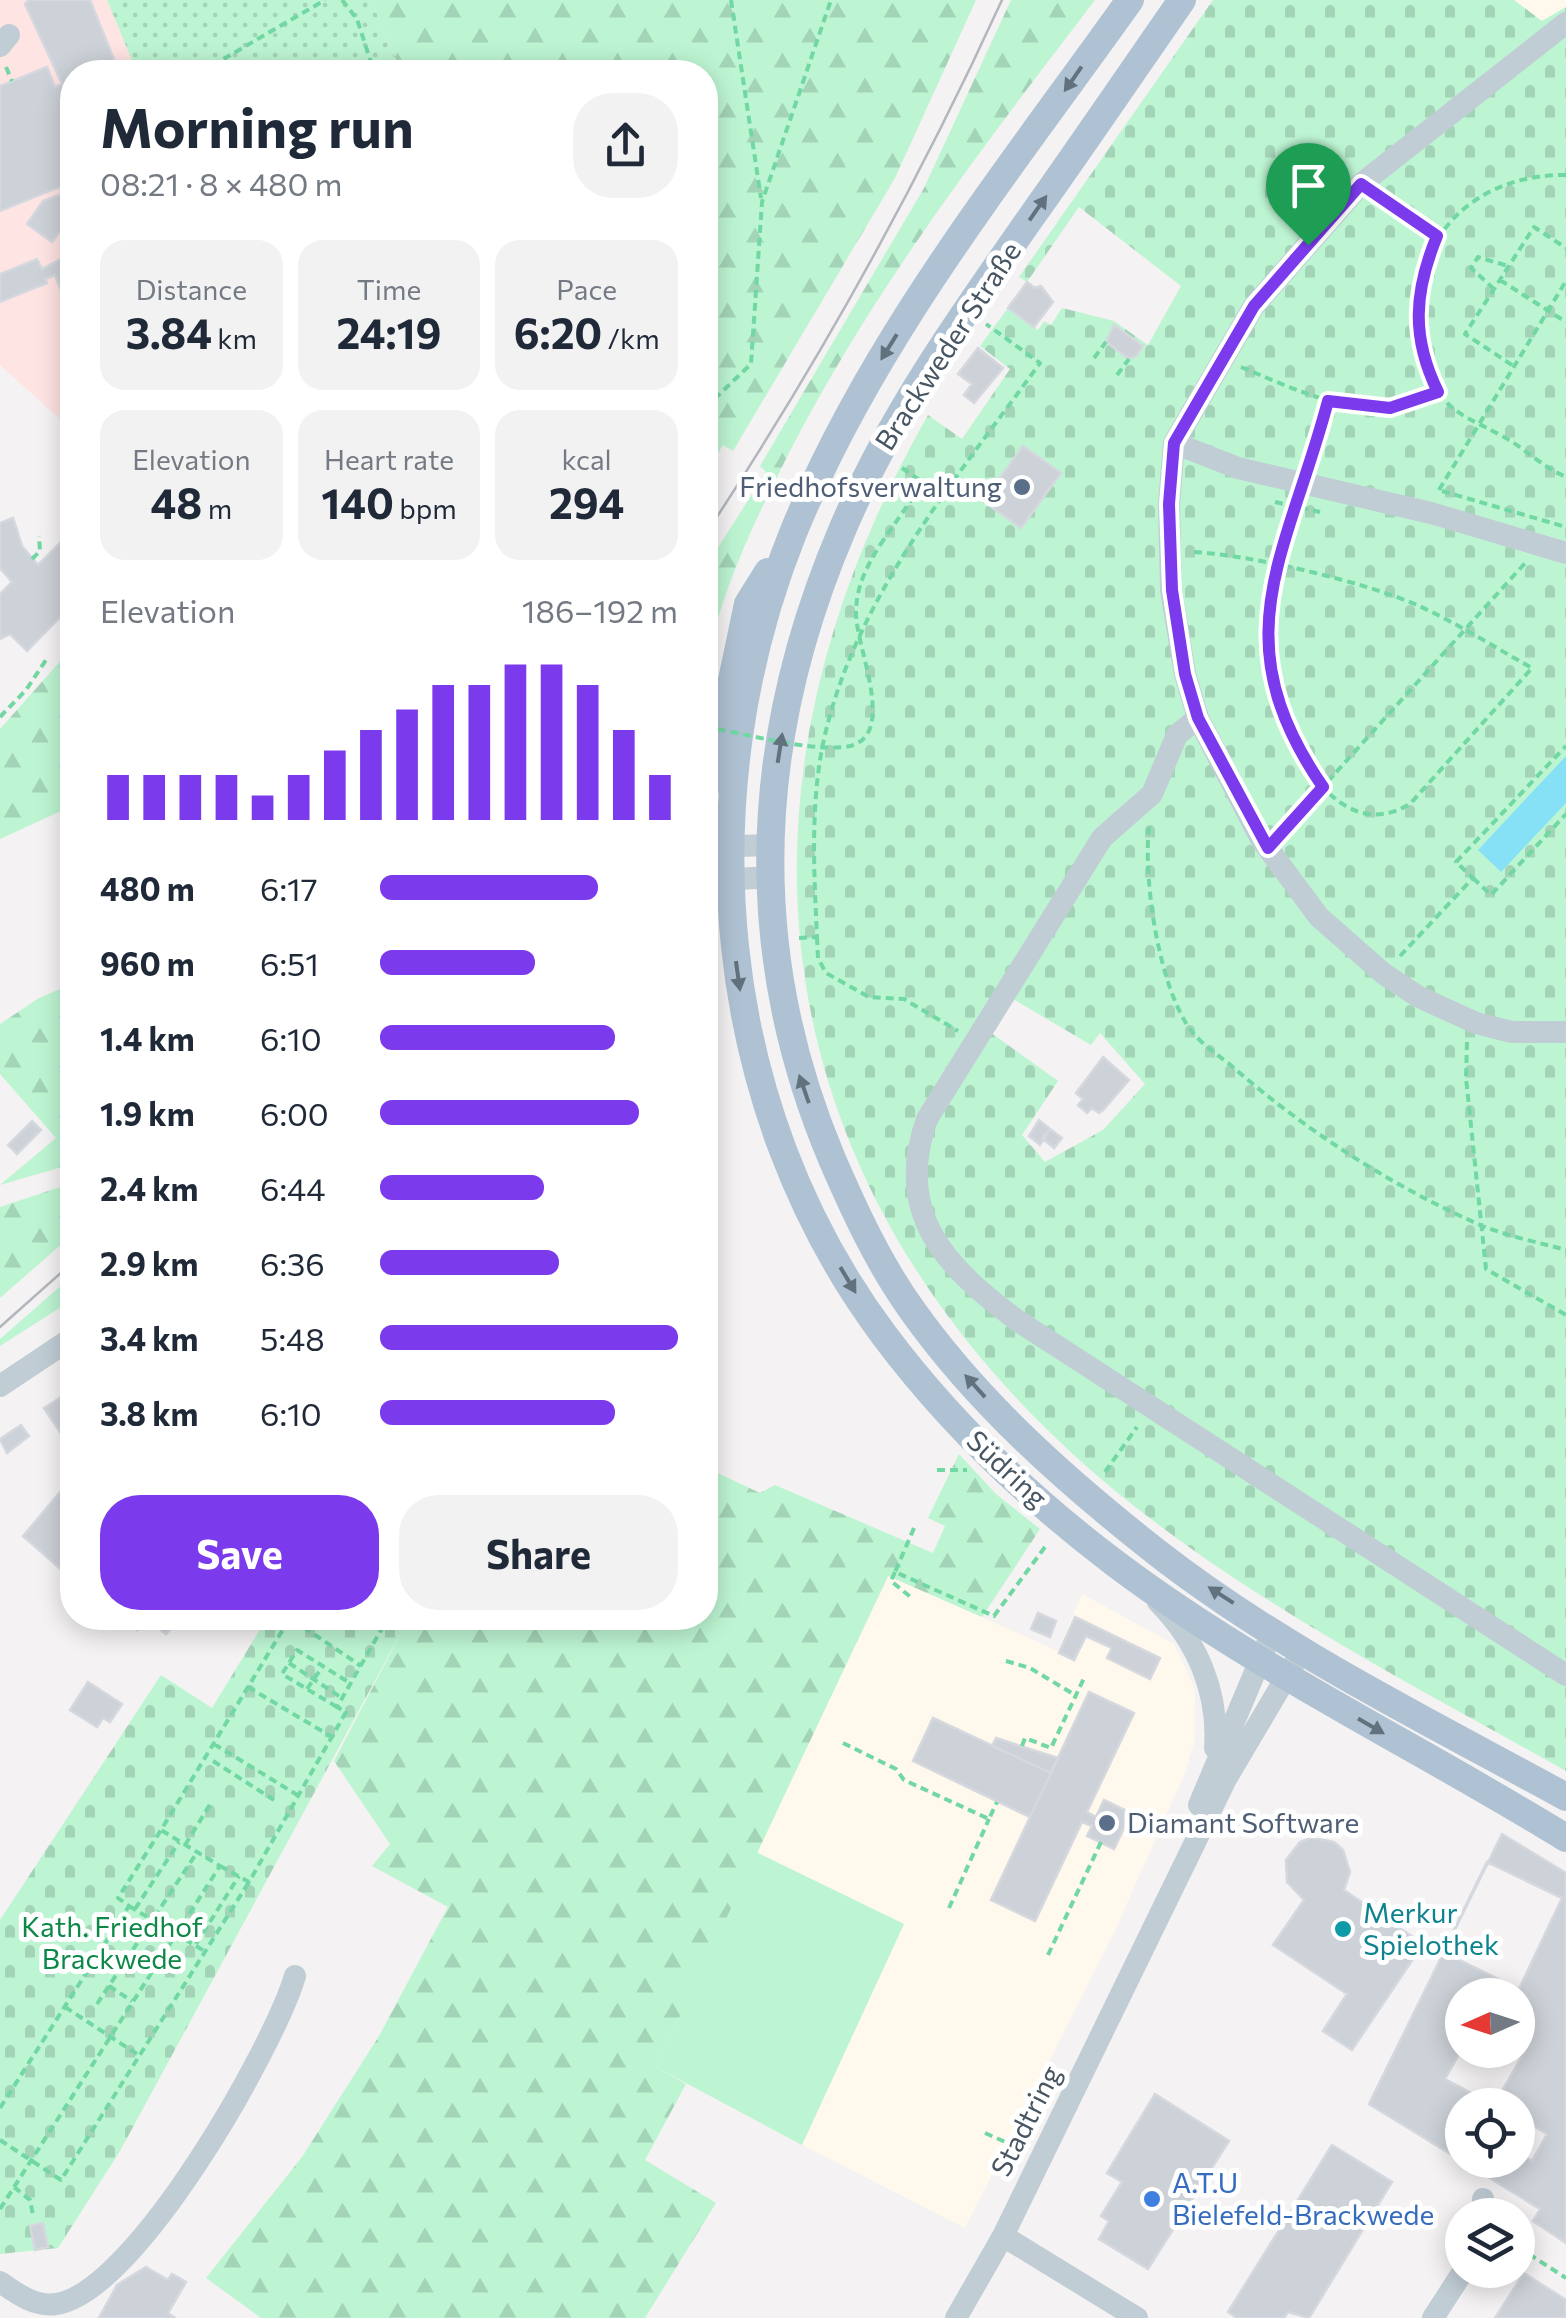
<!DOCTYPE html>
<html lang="en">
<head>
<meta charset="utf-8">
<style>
	body { margin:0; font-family:Commissioner,sans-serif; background:#f2f2f3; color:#1f2937; height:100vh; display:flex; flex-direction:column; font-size:38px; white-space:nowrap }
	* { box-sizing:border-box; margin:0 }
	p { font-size:32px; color:#747a83 }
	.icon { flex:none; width:55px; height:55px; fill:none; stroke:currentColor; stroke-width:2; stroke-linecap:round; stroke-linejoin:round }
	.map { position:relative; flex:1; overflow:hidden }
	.details { position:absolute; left:60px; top:60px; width:658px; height:1570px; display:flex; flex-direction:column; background:#fff; border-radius:40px; box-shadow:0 5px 25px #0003 }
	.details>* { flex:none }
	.needle { width:65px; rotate:267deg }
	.fabs { position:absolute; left:1445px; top:1978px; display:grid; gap:20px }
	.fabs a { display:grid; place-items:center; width:90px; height:90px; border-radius:50%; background:#fff; box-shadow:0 5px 25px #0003; font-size:50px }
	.pin { position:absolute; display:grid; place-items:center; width:85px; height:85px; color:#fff; margin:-102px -42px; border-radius:50% 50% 50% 0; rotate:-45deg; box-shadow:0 0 10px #0007 }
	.pin .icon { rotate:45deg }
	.round { display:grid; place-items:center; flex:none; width:105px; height:105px; border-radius:40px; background:#f2f2f3 }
	.headline { display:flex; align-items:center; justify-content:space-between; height:170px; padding:0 40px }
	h1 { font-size:55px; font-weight:700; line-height:75px }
	.stats { display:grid; grid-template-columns:repeat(3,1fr); gap:15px; height:170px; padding:10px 40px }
	.stats div { display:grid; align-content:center; border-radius:25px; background:#f2f2f3; text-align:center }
	.stats b { font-size:42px; font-weight:700 }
	.stats small { font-size:28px; font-weight:400 }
	.stats p { font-size:28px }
	.chart { height:280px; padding:20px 40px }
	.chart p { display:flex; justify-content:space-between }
	.chart svg { width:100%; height:180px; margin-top:10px; stroke:#7c3aed; stroke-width:6 }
	.button { display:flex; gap:20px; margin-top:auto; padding:20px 40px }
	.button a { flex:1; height:115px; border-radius:40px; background:#7c3aed; color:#fff; font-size:40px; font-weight:700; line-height:115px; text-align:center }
	.button a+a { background:#f2f2f3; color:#1f2937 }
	ul { padding:0 40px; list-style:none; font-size:32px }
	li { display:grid; grid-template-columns:160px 120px 1fr; align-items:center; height:75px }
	li i { height:25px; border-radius:12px; background:#7c3aed }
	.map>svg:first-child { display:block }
</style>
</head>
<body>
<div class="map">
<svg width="1566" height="2318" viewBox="0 0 1566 2318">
	<defs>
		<pattern id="forest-firs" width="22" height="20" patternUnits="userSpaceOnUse" patternTransform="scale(2.5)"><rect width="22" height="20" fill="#bdf5d2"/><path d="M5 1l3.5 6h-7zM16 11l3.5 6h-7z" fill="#a4d4b7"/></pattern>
		<pattern id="cemetery-stones" width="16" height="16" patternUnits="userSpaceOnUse" patternTransform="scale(2.5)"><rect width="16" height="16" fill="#bdf5d2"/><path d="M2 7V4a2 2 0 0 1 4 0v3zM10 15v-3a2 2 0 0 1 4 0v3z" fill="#a4d4b7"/></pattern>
		<pattern id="park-dots" width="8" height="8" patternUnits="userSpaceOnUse" patternTransform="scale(2.5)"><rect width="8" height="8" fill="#bdf5d2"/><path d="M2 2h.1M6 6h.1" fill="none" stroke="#a4d4b7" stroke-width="1.8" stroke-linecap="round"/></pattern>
	</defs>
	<rect width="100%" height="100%" fill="#f4f2f2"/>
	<!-- commercial -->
	<path fill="#fef9ec" d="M1514 0H1566V7L1542 21Z
		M889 1576 1058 1651 1082 1594 1174 1644 1195 1689V1739L1185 1773 1114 1933 965 2228 802 2145 904 1924 756 1852Z"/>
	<!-- medical -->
	<path fill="#fee4e2" d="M0 0H371L401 72H72V430L0 365Z"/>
	<!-- grass -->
	<path fill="#bdf5d2" d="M756 1852 904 1924 802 2145 656 2067Z"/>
	<!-- forest -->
	<path fill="url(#forest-firs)" d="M371 0H976L895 178 733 451 723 445 705 474V72H401Z
		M1011 0H1095C984 145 874 288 790 451 754 522 721 590 705 669V568L766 472 760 466 924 188Z
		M72 648V806L0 839V729Z
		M72 984V1164L0 1185 56 1138 0 1074V1024L39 998Z
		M72 1183V1235L0 1298V1207Z
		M72 1276V1300L0 1346V1339Z
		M959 1454 996 1494 1040 1529 982 1617 888 1576 656 2067 686 2084 645 2160 716 2203 645 2318H261L206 2278 302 2157 379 2036 448 1907 372 1866 390 1844 334 1761 409 1618H705V1467L760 1493 775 1485 933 1553 945 1526 928 1518Z"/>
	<!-- cemetery -->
	<path fill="url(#cemetery-stones)" fill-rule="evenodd" d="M1213 0H1514L1542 21 1566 7V1771C1418 1688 1262 1608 1129 1502 769 1213 701 813 928 415L962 439 1010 369 980 346 1008 308 1038 330 1044 321 1051 325 1062 308 1114 321 1148 345 1181 286 1079 207 1027 282 1019 277ZM1008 996 1091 1045 1100 1033 1145 1084 1103 1130 1045 1162 1022 1135 1058 1081 987 1030Z
		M267 1618H409L120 2151 58 2248 0 2254V1920L161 1675 212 1708Z"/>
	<!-- park -->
	<path fill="url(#park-dots)" d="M107 0H371L401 72H137Z"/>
	<!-- water -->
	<path fill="#86e1f6" d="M1566 756V803L1501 872 1478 850Z"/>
	<!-- building -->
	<path fill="#cdd1d8" stroke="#d5d8de" stroke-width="2.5" fill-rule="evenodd" d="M29 0H90L119 72H72V182L0 211V86L47 67 55 87 62 84 25 4Z
		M72 182V216L52 242 27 224 43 201 67 192 64 185Z
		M72 253V317L55 275 45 279 47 283 0 302V274L37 259 42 269Z
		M1027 282 1035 288 1041 286 1053 302 1034 327 1008 308Z
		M1114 325 1143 346 1136 356 1129 359 1106 342Z
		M978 348 1003 368 974 403 964 395 972 384 958 374Z
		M1023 446 1061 473 1021 528 983 501Z
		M13 518 22 546 38 565 72 531V605L27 651 10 634 0 639V594L12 582 0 568V523Z
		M1103 1057 1129 1080 1103 1110 1099 1113 1092 1108 1087 1113 1078 1105 1083 1099 1076 1093Z
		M1039 1120 1050 1129 1040 1145 1029 1136Z
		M32 1121 41 1130 17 1154 8 1145Z
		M1050 1129 1062 1138 1054 1148 1042 1138Z
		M69 1392 72 1428 62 1435 44 1408Z
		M21 1425 29 1436 7 1453 0 1439Z
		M72 1478V1579L23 1536Z
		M1038 1613 1056 1621 1050 1637 1031 1629Z
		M1075 1617 1160 1658 1150 1679 1107 1658 1112 1648 1086 1636 1074 1660 1059 1653Z
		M129 1618H180L166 1634 147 1619 137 1630 126 1621Z
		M88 1682 122 1704 110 1722 103 1718 97 1727 70 1710Z
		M1089 1692 1134 1713 1087 1812 1096 1817 1104 1800 1131 1813 1114 1849 1087 1836 1092 1826 1082 1822 1035 1921 991 1900Z
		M933 1718 1051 1773 1030 1817 913 1761Z
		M996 1738 1058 1758 1051 1773 992 1746Z
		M1502 1834 1566 1873V2243L1533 2221 1540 2209 1369 2104ZM1462 1995H1518V2050H1462ZM1462 2105H1518V2160H1462Z
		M1311 1838 1334 1842 1343 1850 1350 1872 1344 1890 1423 1944 1352 2050 1323 2031 1347 1994 1273 1945 1304 1900 1287 1882 1286 1860 1300 1842Z
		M1487 1862 1562 1898 1519 1989 1443 1952Z
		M1518 2044 1526 2049 1494 2105 1445 2079 1462 2049 1518 2050Z
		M1155 2094 1229 2141 1148 2269 1099 2239 1109 2221 1101 2216 1122 2182 1107 2173Z
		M1518 2117 1547 2134 1532 2161 1518 2153Z
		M1332 2145 1392 2182 1309 2318 1288 2312 1284 2318H1237L1228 2312Z
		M43 2223 48 2247 35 2250 30 2226Z
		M146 2267 168 2280 172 2274 186 2282 168 2313 175 2318H99L117 2285Z
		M1524 2273 1566 2300V2318H1495Z"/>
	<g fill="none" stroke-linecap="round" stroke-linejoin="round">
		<!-- path -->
		<path stroke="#71d7a3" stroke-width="4" stroke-dasharray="8 5" stroke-linecap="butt" d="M342 0 357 19 374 72
			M731 0 761 198
			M6 67 12 81
			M201 72 325 0
			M1566 175C1482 174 1418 228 1417 314 1417 341 1422 372 1439 394 1457 417 1478 422 1502 436 1525 448 1542 467 1566 477
			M1378 198 1437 236
			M1500 280 1566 322
			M1494 289 1471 268 1478 257 1508 266
			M1094 358 1106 342
			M1512 365 1465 334 1534 227 1566 248
			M1241 367C1313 397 1359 422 1437 392
			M1117 375 1129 359
			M705 408 751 364 762 202 831 0
			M1311 464 1328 401
			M902 468 943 496
			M1439 490 1566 281
			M1442 491 1566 527
			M1275 502 1320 512
			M880 545 923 483
			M1194 552C1252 555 1364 582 1417 605 1457 623 1494 647 1532 668L1410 804C1325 855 1269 706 1266 643 1264 596 1284 550 1298 507
			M32 559 40 551 39 536
			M0 717 26 690 48 657
			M1149 827C1143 880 1159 991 1193 1033 1204 1046 1221 1057 1234 1068 1305 1130 1392 1186 1478 1224 1506 1236 1537 1242 1566 1250
			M1284 830 1526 562
			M1473 878 1491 895 1566 814
			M817 937 818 958 826 973 869 997 904 999 958 1031
			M799 938 817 937C814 872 810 803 824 739 856 596 956 479 1040 363L986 324
			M1400 956 1473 878 1456 862 1566 746
			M1467 1042 1466 1078 1486 1269 1566 1315
			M937 1470H967
			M1105 1472 1137 1427
			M914 1528 895 1572 994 1616 1045 1547
			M895 1572 891 1581 913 1599
			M1006 1661 1030 1668 1075 1695
			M289 1663 342 1698
			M248 1687 332 1737
			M307 1689 323 1666
			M337 1707 282 1674 297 1650 350 1683
			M843 1743 896 1769 904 1780 989 1819 997 1802
			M214 1744 299 1796
			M1022 1746 1025 1738 1051 1748 1085 1676
			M213 1761 274 1800
			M185 1845 211 1803
			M220 1866 249 1882 346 1712 337 1707 388 1618
			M129 1906 206 1952
			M949 1908 989 1819
			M135 1909 179 1842
			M196 1944 239 1876
			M1048 1955 1101 1842
			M109 1986 132 2001
			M97 2004 196 1854
			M65 2007 140 2056
			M0 2108 129 1906 118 1898 161 1830
			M985 2133 1019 2148
			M0 2140 61 2180 249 1882
			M14 2187 30 2200 33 2215
			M0 2209 220 1866 161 1830 290 1618 361 1666
			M1518 2247 1566 2278"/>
		<!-- minor -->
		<path stroke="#c1cdd5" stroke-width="22" d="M1566 23 1361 184 1254 306 1174 443 1169 504 1171 590 1185 674 1198 718 1261 839 1319 917 1384 974 1419 997 1476 1023 1512 1032H1566
			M0 46 9 35
			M1174 443 1238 468 1431 513 1566 553
			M1198 718 1177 735 1152 794 1102 838 927 1119C893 1215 947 1268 1018 1321L1566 1675
			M705 847 770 845
			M705 881 770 877
			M0 1386 72 1338
			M1158 1602C1197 1641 1219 1692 1215 1748
			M1199 1805 1266 1646
			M1483 2199 1487 2215
			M1003 2236 1137 2318
			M0 2282C16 2293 34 2307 56 2304 135 2293 273 2049 295 1976
			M956 2318 1003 2236 1226 1779 1294 1664
			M1433 2318 1464 2270"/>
		<!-- major -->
		<path stroke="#afc2d3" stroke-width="28" d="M1130 0C1009 170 872 339 793 533 688 795 713 1106 884 1335 949 1422 1030 1499 1116 1564 1257 1670 1417 1746 1566 1838
			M1182 0C1132 72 1083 144 1032 216 962 316 891 415 843 528 753 738 743 948 832 1159 855 1212 879 1264 912 1310 978 1403 1066 1481 1155 1551 1280 1649 1428 1721 1566 1797
			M705 789 714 766 748 604 768 572"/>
		<!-- tram -->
		<path stroke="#b3b7bd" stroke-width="2.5" d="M705 535C818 364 917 186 1002 0
			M0 1327 72 1263"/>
		<!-- path-bridge -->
		<path stroke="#71d7a3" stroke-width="4" stroke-dasharray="8 5" stroke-linecap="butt" d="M705 727C745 733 804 751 844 747 902 741 854 646 856 610 857 585 867 566 880 545"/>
	</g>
	<!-- one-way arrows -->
	<defs><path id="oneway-solid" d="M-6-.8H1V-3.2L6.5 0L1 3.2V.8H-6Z" transform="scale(2.5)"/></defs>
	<g fill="#61717e">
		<use href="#oneway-solid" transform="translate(1073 79) rotate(125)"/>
		<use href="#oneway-solid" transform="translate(1038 208) rotate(-55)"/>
		<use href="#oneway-solid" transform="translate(889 347) rotate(122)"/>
		<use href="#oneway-solid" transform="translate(780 748) rotate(-81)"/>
		<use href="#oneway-solid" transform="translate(738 976) rotate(82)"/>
		<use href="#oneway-solid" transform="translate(804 1089) rotate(-109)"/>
		<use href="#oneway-solid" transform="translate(848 1280) rotate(59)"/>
		<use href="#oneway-solid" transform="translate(975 1386) rotate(-132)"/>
		<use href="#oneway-solid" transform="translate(1221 1595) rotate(-147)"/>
		<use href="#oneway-solid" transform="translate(1371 1726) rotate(30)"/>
	</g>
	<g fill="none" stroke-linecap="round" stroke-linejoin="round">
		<!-- route casing -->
		<g stroke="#fff" stroke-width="20">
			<path id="route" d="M1361 184 1437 236C1414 292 1411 337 1438 392L1390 408 1328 401C1287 556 1220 638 1323 787L1268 848 1198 718 1185 674 1172 590 1169 504 1174 443 1254 306Z"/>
		</g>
		<!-- route -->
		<use href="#route" stroke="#7c3aed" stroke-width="12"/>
	</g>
	<!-- markers -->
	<g fill="#5c6f8a" stroke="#fff" stroke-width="4">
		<circle cx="1022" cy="487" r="10"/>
		<circle cx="1107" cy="1823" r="10"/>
	</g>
	<circle fill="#0f9aa8" stroke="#fff" stroke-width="4" cx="1343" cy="1929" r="10"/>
	<circle fill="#3f7fe0" stroke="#fff" stroke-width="4" cx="1152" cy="2199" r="10"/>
	<g text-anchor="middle" stroke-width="10" stroke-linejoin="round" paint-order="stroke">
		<!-- street labels -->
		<g font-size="28" fill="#475662" stroke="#fff">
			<text transform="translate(948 346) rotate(-57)" y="10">Brackweder Straße</text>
			<text transform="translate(1007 1469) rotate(43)" y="10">Südring</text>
			<text transform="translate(1026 2121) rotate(-63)" y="10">Stadtring</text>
		</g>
		<!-- service labels -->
		<g font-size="28" fill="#4e5e75" stroke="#fff" text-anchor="end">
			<text x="1002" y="497">Friedhofsverwaltung</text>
			<text x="1127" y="1833" text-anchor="start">Diamant Software</text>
		</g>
		<!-- culture labels -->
		<g font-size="28" fill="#0d838f" stroke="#fff" text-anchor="start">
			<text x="1363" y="1923">Merkur<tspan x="1363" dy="32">Spielothek</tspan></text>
		</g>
		<!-- park labels -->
		<g font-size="28" fill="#0d8848" stroke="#fff">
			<text x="112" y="1937">Kath. Friedhof<tspan x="112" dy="32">Brackwede</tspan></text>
		</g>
		<!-- shop labels -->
		<g font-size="28" fill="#366cbe" stroke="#fff" text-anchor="start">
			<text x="1172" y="2193">A.T.U<tspan x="1172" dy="32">Bielefeld-Brackwede</tspan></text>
		</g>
	</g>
</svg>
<div class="fabs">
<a><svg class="needle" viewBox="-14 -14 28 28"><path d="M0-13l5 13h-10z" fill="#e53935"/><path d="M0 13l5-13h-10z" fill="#747a83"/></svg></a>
<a><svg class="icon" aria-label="locate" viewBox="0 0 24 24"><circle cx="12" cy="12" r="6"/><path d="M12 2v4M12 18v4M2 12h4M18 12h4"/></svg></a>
<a><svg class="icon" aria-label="layers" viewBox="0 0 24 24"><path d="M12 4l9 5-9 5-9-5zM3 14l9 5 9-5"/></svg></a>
</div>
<div class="pin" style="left:1308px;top:245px;background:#1e9e55"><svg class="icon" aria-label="arrive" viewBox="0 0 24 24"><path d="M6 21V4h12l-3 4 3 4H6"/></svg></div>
<section class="details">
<div class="headline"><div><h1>Morning run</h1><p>08:21 · 8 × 480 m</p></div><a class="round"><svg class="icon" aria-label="share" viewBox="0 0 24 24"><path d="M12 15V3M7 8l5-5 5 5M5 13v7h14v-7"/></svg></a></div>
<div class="stats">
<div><p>Distance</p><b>3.84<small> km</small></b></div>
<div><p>Time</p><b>24:19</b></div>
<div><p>Pace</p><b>6:20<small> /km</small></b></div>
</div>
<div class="stats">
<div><p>Elevation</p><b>48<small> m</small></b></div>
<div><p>Heart rate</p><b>140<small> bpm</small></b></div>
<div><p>kcal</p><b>294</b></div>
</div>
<div class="chart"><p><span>Elevation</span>186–192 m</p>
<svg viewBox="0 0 160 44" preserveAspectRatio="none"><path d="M5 44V33M15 44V33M25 44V33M35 44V33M45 44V38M55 44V33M65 44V27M75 44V22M85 44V17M95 44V11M105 44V11M115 44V6M125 44V6M135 44V11M145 44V22M155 44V33"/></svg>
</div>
<ul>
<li><b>480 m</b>6:17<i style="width:73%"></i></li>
<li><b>960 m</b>6:51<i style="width:52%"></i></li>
<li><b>1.4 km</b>6:10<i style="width:79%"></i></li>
<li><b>1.9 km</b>6:00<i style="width:87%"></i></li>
<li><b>2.4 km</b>6:44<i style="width:55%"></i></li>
<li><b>2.9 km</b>6:36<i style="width:60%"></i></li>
<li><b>3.4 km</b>5:48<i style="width:100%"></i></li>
<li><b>3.8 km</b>6:10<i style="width:79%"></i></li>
</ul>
<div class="button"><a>Save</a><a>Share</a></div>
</section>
</div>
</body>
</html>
